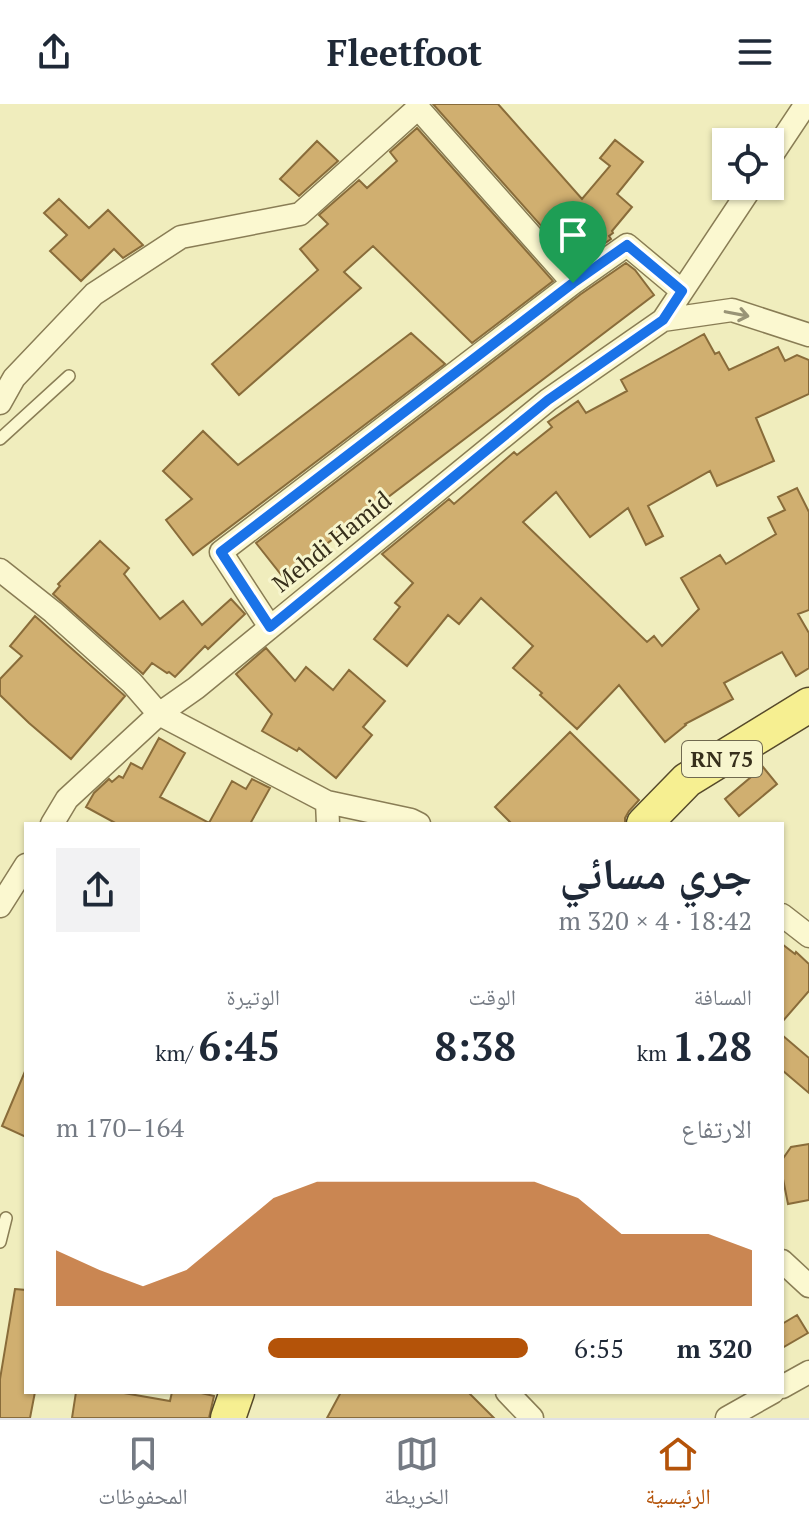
<!DOCTYPE html>
<html lang="ar">
<head>
<meta charset="utf-8">
<style>
	body { margin:0; font-family:"PT Serif","Noto Naskh Arabic",serif; background:#f2f2f3; color:#1f2937; direction:rtl; height:100vh; display:flex; flex-direction:column; font-size:30px; white-space:nowrap }
	* { box-sizing:border-box; margin:0 }
	p { font-size:26px; color:#747a83 }
	.icon { flex:none; width:44px; height:44px; fill:none; stroke:currentColor; stroke-width:2; stroke-linecap:round; stroke-linejoin:round }
	.map { position:relative; flex:1; overflow:hidden; direction:ltr }
	.drawer { position:absolute; left:24px; top:718px; width:760px; height:572px; display:flex; flex-direction:column; background:#fff; border-radius:0px; box-shadow:0 2px 6px #0004; direction:rtl }
	.drawer>* { flex:none }
	.controls { position:absolute; left:712px; top:24px; display:grid; gap:16px }
	.controls a { display:grid; place-items:center; width:72px; height:72px; border-radius:0px; background:#fff; box-shadow:0 2px 6px #0004; font-size:40px }
	.pin { position:absolute; display:grid; place-items:center; width:68px; height:68px; color:#fff; margin:-82px -34px; border-radius:50% 50% 50% 0; rotate:-45deg; box-shadow:0 0 8px #0007 }
	.pin .icon { rotate:45deg }
	.round { display:grid; place-items:center; flex:none; width:84px; height:84px; border-radius:0px; background:#f2f2f3 }
	.overview { display:flex; align-items:center; justify-content:space-between; height:136px; padding:0 32px }
	h1 { font-size:44px; font-weight:800; line-height:60px }
	.metrics { display:grid; grid-template-columns:repeat(3,1fr); gap:12px; height:136px; padding:8px 32px }
	.metrics div { display:grid; align-content:center }
	.metrics b { font-size:40px; font-weight:800 }
	.metrics small { font-size:22px; font-weight:400 }
	.metrics p { font-size:22px }
	.chart { height:224px; padding:16px 32px }
	.chart p { display:flex; justify-content:space-between }
	.chart svg { width:100%; height:144px; margin-top:8px; fill:#b45309; opacity:.7 }
	ul { padding:0 32px; list-style:none; font-size:26px }
	li { display:grid; grid-template-columns:128px 96px 1fr; align-items:center; height:60px }
	li i { height:20px; border-radius:10px; background:#b45309 }
	header { display:flex; justify-content:space-between; align-items:center; height:104px; padding:0 32px; background:#fff; font-size:36px; font-weight:800 }
	.tabs { display:flex; justify-content:space-around; align-items:center; height:112px; border-top:2px solid #e0e1e3; background:#fff; font-size:22px; color:#747a83 }
	.tabs a { display:grid; justify-items:center; gap:4px }
	.tabs .current { color:#b45309 }
	.map>svg:first-child { display:block }
</style>
</head>
<body>
<header><svg class="icon" aria-label="menu" viewBox="0 0 24 24"><path d="M4 6h16M4 12h16M4 18h16"/></svg>Fleetfoot<svg class="icon" aria-label="share" viewBox="0 0 24 24"><path d="M12 15V3M7 8l5-5 5 5M5 13v7h14v-7"/></svg></header>
<div class="map">
<svg width="809" height="1314" viewBox="0 0 809 1314">
	<rect width="100%" height="100%" fill="#f0edbd"/>
	<!-- building -->
	<path fill="#d0af70" stroke="#896c3a" stroke-width="2" d="M433 0H498L582 95 610 62 600 54 615 36 643 58 617 90 632 103 612 127 613 129 609 132 611 135 575 160Z
		M417 24 553 177 472 239 373 142 344 168 361 184 239 291 212 260 318 166 300 145 328 120 319 111 359 76 367 84 397 57 390 48Z
		M317 37 338 57 299 92 280 75Z
		M59 95 89 124 108 106 143 141 123 154 114 145 81 177 50 147 67 131 44 109Z
		M626 159 635 166 654 191 283 473 256 439 581 190Z
		M411 229 445 260 193 451 166 416 192 395 163 367 203 327 238 361Z
		M704 230 715 250 719 248 729 266 778 243 785 257 797 251 809 256V290L756 314 774 357 717 382 710 367 648 402 663 432 646 441 628 404 590 433 556 388 523 418 647 538 654 532 662 542 699 505 681 474 720 451 726 460 776 430 768 414 785 406 778 393 797 384 809 408V506L798 510 809 529V564L796 572 782 548 724 579 733 595 685 620 686 621 665 638 619 581 577 625 540 591 542 589 513 564 533 542 481 494 459 520 448 511 407 562 374 535 400 503 395 499 413 479 382 450 449 395 454 400 514 348 517 351 552 323 548 318 578 297 586 309 627 287 621 276Z
		M100 437 129 464 124 470 160 515 183 497 202 521 231 495 245 510 208 545 205 542 175 573 169 568 167 569 152 559 143 570 53 490 60 482 58 480Z
		M35 512 125 592 71 655 29 619 0 591V575L22 552 10 542Z
		M266 544 295 577 306 563 333 586 349 566 385 597 363 623 372 631 336 674 299 644 297 647 262 627 272 610 236 570Z
		M570 628 639 696 629 707 625 714V720H512L495 703Z
		M159 634 185 649 160 693 209 719 232 677 246 685 252 675 270 684 250 720H117L86 703 94 689 109 675 112 678 119 672 123 674 131 659 142 665Z
		M763 663 777 680 739 712 725 695Z
		M782 840 795 850 796 848 809 860V887L782 918Z
		M782 931 809 954V989L782 966Z
		M26 965V1033L2 1022Z
		M809 1040V1096L788 1100 782 1070V1056L791 1043Z
		M15 1185 26 1186V1288H35L30 1314H0V1275Z
		M797 1211 808 1229 782 1244V1220Z
		M76 1288H118L170 1297 172 1288H197L214 1292 209 1314H72Z
		M341 1288H468L494 1314H327Z"/>
	<g fill="none" stroke-linecap="round" stroke-linejoin="round">
		<!-- service casing -->
		<g stroke="#897d55" stroke-width="14">
			<path id="service" d="M0 335 69 272
				M0 1138 6 1114"/>
		</g>
		<!-- minor casing -->
		<g stroke="#897d55" stroke-width="25">
			<path id="minor" d="M770 54 806 0
				M663 216 732 206 809 231
				M0 299 14 274 94 190 181 133 300 110 418 4 573 179
				M0 466 53 508 132 579 159 610 327 698 411 716 419 720
				M270 523 221 448 573 179 627 141 682 187
				M327 698 328 720
				M52 720 67 695 159 610 196 584 548 296 663 216 752 82
				M0 802 26 761
				M782 811 809 832
				M782 1157 809 1182
				M782 1283 809 1268
				M507 1288 532 1314
				M727 1314 773 1288"/>
		</g>
		<!-- primary casing -->
		<g stroke="#56492a" stroke-width="37">
			<path id="primary" d="M644 720 687 676 809 601
				M228 1314 237 1288"/>
		</g>
		<!-- service -->
		<use href="#service" stroke="#fbf8d0" stroke-width="11"/>
		<!-- minor -->
		<use href="#minor" stroke="#fbf8d0" stroke-width="22"/>
		<!-- primary -->
		<use href="#primary" stroke="#f6ef91" stroke-width="34"/>
	</g>
	<!-- one-way arrows -->
	<defs><path id="oneway-shaft" d="M-6 0H5M1.5-3L5.5 0L1.5 3" fill="none" stroke-width="1.6" stroke-linecap="round" stroke-linejoin="round" transform="scale(2)"/></defs>
	<use stroke="#999476" href="#oneway-shaft" transform="translate(737 210) rotate(11)"/>
	<g fill="none" stroke-linecap="round" stroke-linejoin="round">
		<!-- route casing -->
		<g stroke="#fff" stroke-width="16">
			<path id="route" d="M627 141 682 187 663 216 548 296 270 523 221 448 573 179Z"/>
		</g>
		<!-- route -->
		<use href="#route" stroke="#1a73e8" stroke-width="10"/>
	</g>
	<g text-anchor="middle" stroke-width="6" stroke-linejoin="round" paint-order="stroke">
		<!-- shield labels -->
		<rect fill="#f7f5cd" stroke="#716a50" stroke-width="2" x="682" y="637" width="80" height="36" rx="6"/>
		<g font-size="22" font-weight="bold" fill="#372f1b">
			<text x="722" y="663">RN 75</text>
		</g>
		<!-- street labels -->
		<g font-size="24" fill="#372f1b" stroke="#f7f5cd">
			<text transform="translate(332 438) rotate(-39)" y="8">Mehdi Hamid</text>
		</g>
	</g>
</svg>
<div class="controls">
<a><svg class="icon" aria-label="locate" viewBox="0 0 24 24"><circle cx="12" cy="12" r="6"/><path d="M12 2v4M12 18v4M2 12h4M18 12h4"/></svg></a>
</div>
<div class="pin" style="left:573px;top:179px;background:#1e9e55"><svg class="icon" aria-label="arrive" viewBox="0 0 24 24"><path d="M6 21V4h12l-3 4 3 4H6"/></svg></div>
<section class="drawer">
<div class="overview"><div><h1>جري مسائي</h1><p>18:42 · 4 × 320 m</p></div><a class="round"><svg class="icon" aria-label="share" viewBox="0 0 24 24"><path d="M12 15V3M7 8l5-5 5 5M5 13v7h14v-7"/></svg></a></div>
<div class="metrics">
<div><p>المسافة</p><b>1.28<small> km</small></b></div>
<div><p>الوقت</p><b>8:38</b></div>
<div><p>الوتيرة</p><b>6:45<small> /km</small></b></div>
</div>
<div class="chart"><p><span>الارتفاع</span>164–170 m</p>
<svg viewBox="0 0 160 44" preserveAspectRatio="none"><path d="M0 44V27L10 33L20 38L30 33L40 22L50 11L60 6L70 6L80 6L90 6L100 6L110 6L120 11L130 22L140 22L150 22L160 27V44z"/></svg>
</div>
<ul>
<li><b>320 m</b>6:55<i style="width:55%"></i></li>
</ul>
</section>
</div>
<nav class="tabs">
<a class="current"><svg class="icon" aria-label="home" viewBox="0 0 24 24"><path d="M3 11l9-7 9 7M6 9v11h12V9"/></svg>الرئيسية</a>
<a><svg class="icon" aria-label="map" viewBox="0 0 24 24"><path d="M3 6l6-2 6 2 6-2v14l-6 2-6-2-6 2zM9 4v14M15 6v14"/></svg>الخريطة</a>
<a><svg class="icon" aria-label="saved" viewBox="0 0 24 24"><path d="M7 4h10v16l-5-4-5 4z"/></svg>المحفوظات</a>
</nav>
</body>
</html>
